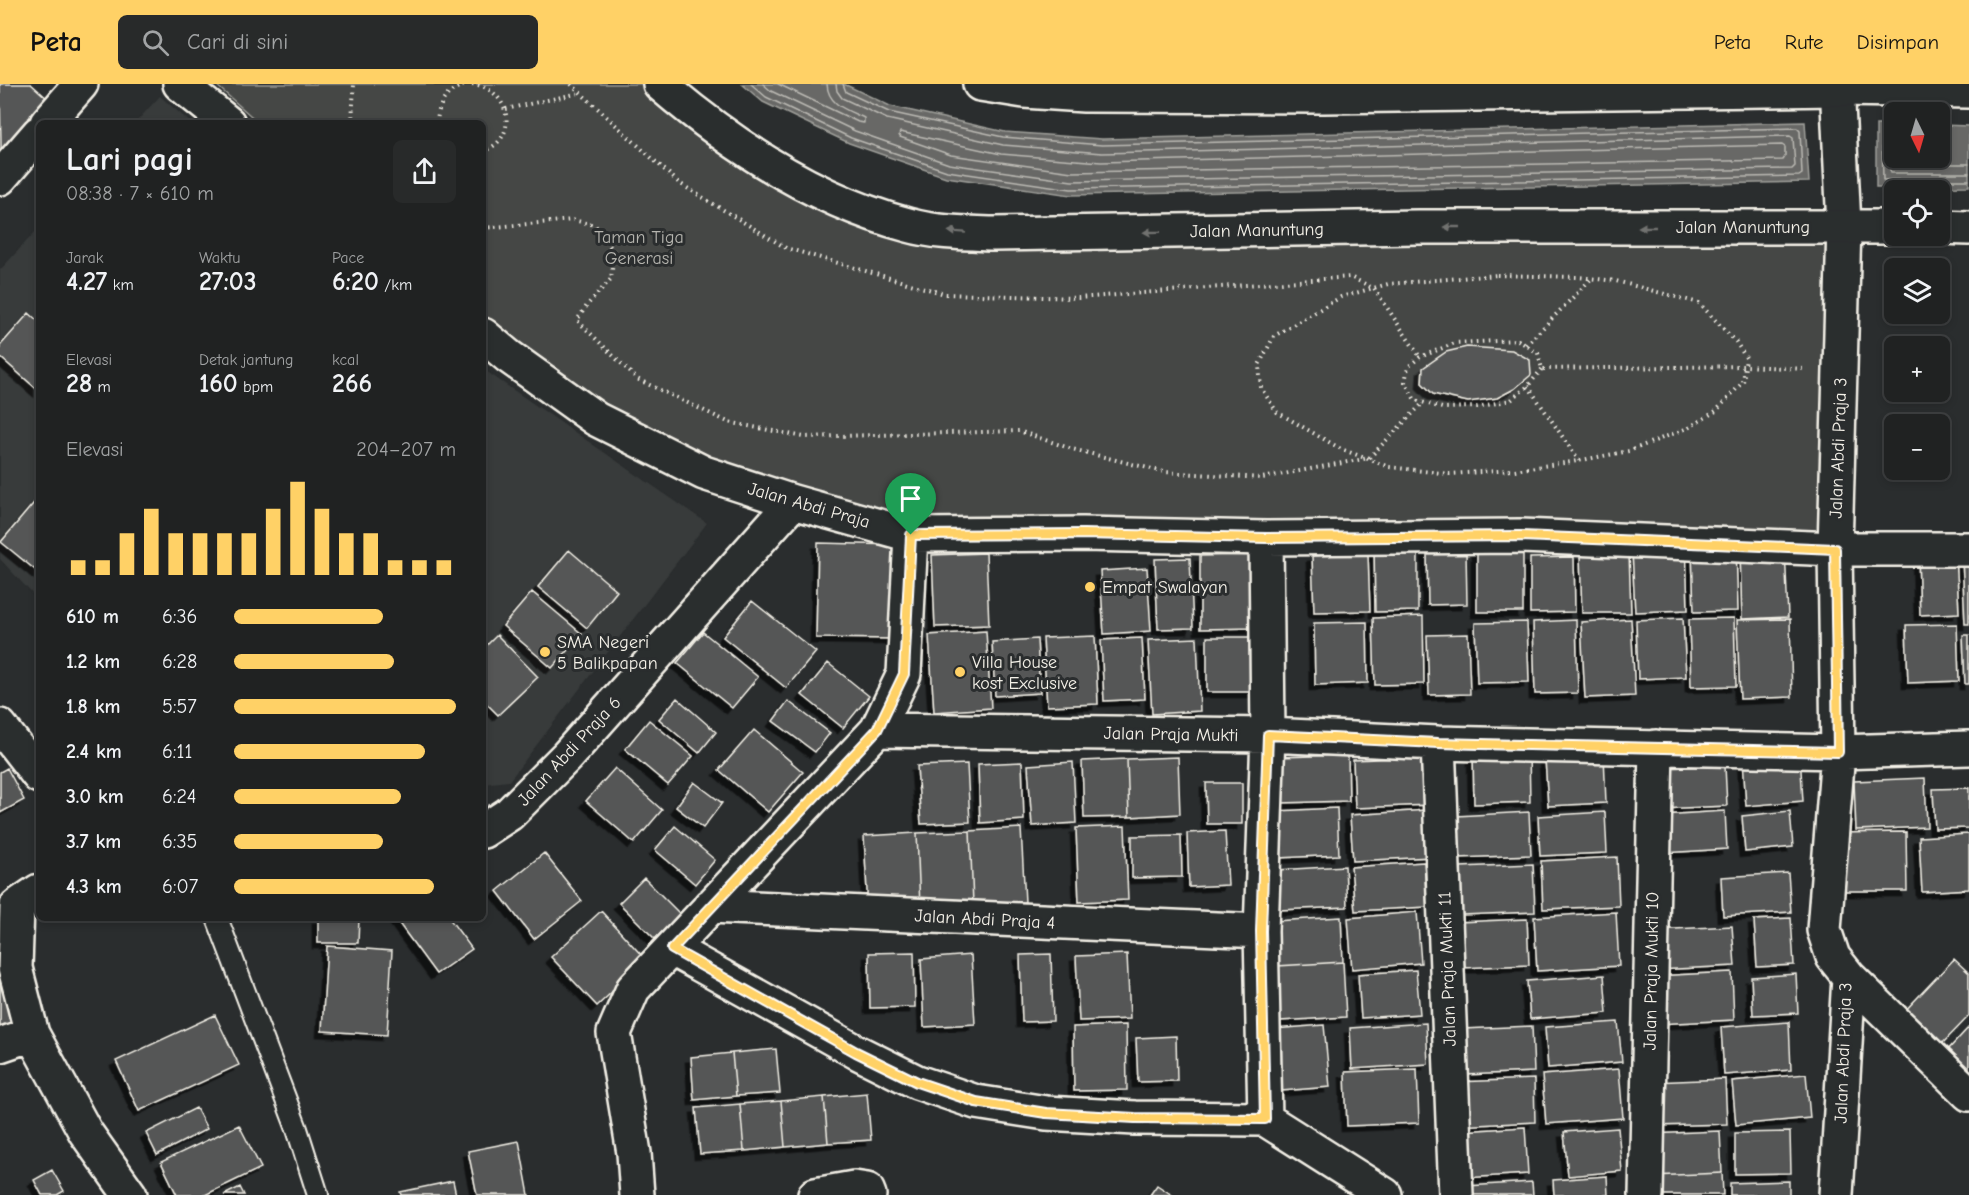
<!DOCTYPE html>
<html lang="id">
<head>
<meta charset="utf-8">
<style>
	body { margin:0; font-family:"Comic Neue",sans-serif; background:#282a2a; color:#f1f3f6; height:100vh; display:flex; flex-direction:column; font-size:22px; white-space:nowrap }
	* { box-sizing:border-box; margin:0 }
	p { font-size:20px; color:#a2a4a5 }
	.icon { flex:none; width:33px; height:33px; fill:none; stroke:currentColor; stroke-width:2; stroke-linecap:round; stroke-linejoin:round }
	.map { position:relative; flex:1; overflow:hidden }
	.panel { position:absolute; left:36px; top:36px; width:450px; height:801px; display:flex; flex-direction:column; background:#202222; border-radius:9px; box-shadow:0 3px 9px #0003,0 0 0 2px #3d3f40 }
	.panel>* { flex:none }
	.needle { width:39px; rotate:175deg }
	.controls { position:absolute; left:1884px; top:18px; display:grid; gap:12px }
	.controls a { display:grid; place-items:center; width:66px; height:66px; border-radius:9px; background:#202222; box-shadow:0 3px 9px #0003,0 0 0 2px #3d3f40; font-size:30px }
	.pin { position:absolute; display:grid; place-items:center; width:51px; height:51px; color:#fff; margin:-62px -26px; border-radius:50% 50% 50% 0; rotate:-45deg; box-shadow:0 0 6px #0007 }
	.pin .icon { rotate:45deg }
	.round { display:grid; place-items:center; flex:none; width:63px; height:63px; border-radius:9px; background:#282a2a }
	.summary { display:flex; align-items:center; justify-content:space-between; height:102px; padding:0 30px }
	h1 { font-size:33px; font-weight:700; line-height:45px }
	.stats { display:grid; grid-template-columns:repeat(3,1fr); gap:9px; height:102px; padding:6px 30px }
	.stats div { display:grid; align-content:center }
	.stats b { font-size:26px; font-weight:700 }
	.stats small { font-size:16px; font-weight:400 }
	.stats p { font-size:16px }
	.chart { height:168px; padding:12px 30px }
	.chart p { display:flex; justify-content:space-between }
	.chart svg { width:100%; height:108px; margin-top:6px; stroke:#ffd166; stroke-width:6 }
	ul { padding:0 30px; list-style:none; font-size:20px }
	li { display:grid; grid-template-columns:96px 72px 1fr; align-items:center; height:45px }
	li i { height:15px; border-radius:8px; background:#ffd166 }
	header { display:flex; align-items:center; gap:36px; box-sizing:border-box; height:84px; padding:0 30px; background:#ffd166; color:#111 }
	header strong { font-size:28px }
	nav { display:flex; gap:33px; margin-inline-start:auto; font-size:21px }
	.search { width:420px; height:54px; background:#282a2a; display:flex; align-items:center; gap:15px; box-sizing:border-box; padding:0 21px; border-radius:9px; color:#a2a4a5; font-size:22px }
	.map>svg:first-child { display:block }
</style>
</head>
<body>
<header>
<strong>Peta</strong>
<div class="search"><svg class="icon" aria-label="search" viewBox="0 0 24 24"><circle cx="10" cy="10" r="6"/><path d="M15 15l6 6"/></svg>Cari di sini</div>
<nav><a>Peta</a><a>Rute</a><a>Disimpan</a></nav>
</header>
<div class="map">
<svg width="1969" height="1111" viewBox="0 0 1969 1111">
	<defs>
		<filter id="shadow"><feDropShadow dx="-5.5" dy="5.5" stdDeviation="0" flood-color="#0009"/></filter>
	</defs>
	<rect width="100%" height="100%" fill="#2a2d2e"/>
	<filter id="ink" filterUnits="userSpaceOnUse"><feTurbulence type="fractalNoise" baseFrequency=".0167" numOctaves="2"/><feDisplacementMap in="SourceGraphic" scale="12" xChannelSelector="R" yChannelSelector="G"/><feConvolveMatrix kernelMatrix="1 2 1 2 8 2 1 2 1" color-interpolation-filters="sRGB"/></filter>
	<g filter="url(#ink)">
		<!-- built -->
		<path fill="#373a3a" d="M160 12 191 39H135Z
			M39 144V517L0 475V186Z
			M483 285 707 439 509 697 483 700Z"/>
		<!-- green -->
		<path fill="#444645" stroke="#9c9c96" stroke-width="1.5" d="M215 0H679L776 82 882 132 1831 152 1824 451 900 438 693 377 594 315 483 235V39H259Z"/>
		<!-- water -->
		<path fill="#676866" stroke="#9f9f9a" stroke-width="1.5" d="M742 0H844L890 22 1005 48 1102 55 1805 38 1809 98 1071 111 946 93 849 59 763 18Z
			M1876 41H1894V74H1940V41L1969 42V102L1876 103Z"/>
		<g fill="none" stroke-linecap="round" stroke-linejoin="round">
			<!-- shore -->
			<path stroke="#bcbab4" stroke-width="1.5" d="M751 0 766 13 851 54 947 87 1071 105 1799 92 1802 90 1800 47 1797 44 1102 61 1003 53 889 28 846 8 843 0
				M763 0 771 7 855 47 949 80 1072 97 1792 85 1795 82 1793 54 1790 52 1102 69 1003 61 887 35 842 14 837 7 836 0
				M778 0 858 38 864 39V34C847 26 828 21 827 0
				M1894 47H1885L1882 49 1883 96H1969
				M900 48 1001 70 1101 78 1782 61 1785 63V73L1783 76 1072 88 951 71 900 53 899 51Z
				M1894 54 1890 57V86L1891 89H1969
				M1899 74V78L1901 80H1969"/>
		</g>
		<!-- building -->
		<path fill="#555756" stroke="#f4f1e8" stroke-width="1.5" filter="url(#shadow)" d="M0 0H31L49 16 1 69Z
			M29 229 39 238V307L0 273V262Z
			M1467 263 1512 266 1530 276 1531 291 1514 305 1497 314 1468 318 1433 310 1422 299 1423 284 1446 268Z
			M38 414 39 415V489L1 458Z
			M818 459 899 461 897 555 816 554Z
			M1374 460H1418V527L1375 528Z
			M1686 464 1688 526 1635 528 1632 466Z
			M1736 464 1738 527 1694 528 1692 466Z
			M1785 464 1788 533 1742 535 1740 466Z
			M569 466 617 507 587 544 538 503Z
			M1466 467 1467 520 1428 521 1427 468Z
			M1477 467H1523V528H1477Z
			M986 469 989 541 935 543 932 471Z
			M1629 469 1631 529H1582L1580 471Z
			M1956 469 1959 529 1920 531 1918 471Z
			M1368 470 1370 527 1314 528 1312 472Z
			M1255 471V544L1200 545V472Z
			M1969 472V540H1965L1962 473Z
			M1574 473 1575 528 1530 529V474Z
			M1190 474 1193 544 1158 545 1155 475Z
			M1147 484 1151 547 1104 550 1100 487Z
			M532 508 582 550 552 584 503 542Z
			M752 517 816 568 786 604 723 553Z
			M1423 532 1424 600 1375 601 1373 534Z
			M1683 534 1686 593 1638 595 1636 536Z
			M1734 534 1736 602 1691 603 1689 535Z
			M1631 535 1635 612 1585 614 1581 538Z
			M1790 535 1792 613 1740 615 1737 536Z
			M1576 536 1578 609 1535 610 1533 538Z
			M1367 538 1368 599 1315 601 1314 539Z
			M1527 538 1529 598 1477 599 1475 539Z
			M1957 540 1959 597 1908 599 1906 541Z
			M986 547 991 624 934 628 929 551Z
			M703 548 758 593 732 624 677 579Z
			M1468 550 1470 610 1429 611 1427 551Z
			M497 551 538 593 498 631 483 616V565Z
			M1963 551H1969V600H1965Z
			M1095 552 1098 620 1047 622 1043 554Z
			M1207 553H1255L1256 608H1207Z
			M1142 554 1145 615 1104 617 1101 556Z
			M1197 554 1200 627 1152 630 1148 556Z
			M1037 555 1040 609 995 612 992 558Z
			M828 579 869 612 843 644 802 611Z
			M677 614 716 648 699 669 659 635Z
			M788 617 830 649 815 668 773 637Z
			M649 636 693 672 668 701 625 665Z
			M754 646 803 688 768 728 719 686Z
			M1529 667 1530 718 1474 720 1473 669Z
			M1348 671 1349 717 1281 719 1279 673Z
			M1604 671 1606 719 1548 722 1545 674Z
			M1800 671 1803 717 1746 722 1743 675Z
			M1178 673 1180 730 1129 733 1127 675Z
			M1426 673 1429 721 1355 724 1353 676Z
			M1127 675 1129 733 1084 734 1082 677Z
			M1022 678 1024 736 980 739 978 680Z
			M1073 678 1076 739 1032 742 1028 681Z
			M967 680 970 738 921 740 917 682Z
			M1725 682 1727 722 1660 725 1659 684Z
			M7 684 24 716 0 729V688Z
			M615 684 662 726 634 759 586 717Z
			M1925 694 1927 743 1856 746 1854 697Z
			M694 698 722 719 703 744 676 723Z
			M1206 699H1242V740H1207Z
			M1969 704V744L1935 745 1933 705Z
			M1337 724 1339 771 1279 774 1277 727Z
			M1428 726 1431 773 1353 777 1350 731Z
			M1725 727 1727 765 1664 769 1662 731Z
			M1790 727 1793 763 1745 768 1742 732Z
			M1529 728 1531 771 1458 774 1456 732Z
			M1605 728 1607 769 1540 772 1538 732Z
			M675 742 715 776 695 800 655 766Z
			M1125 742 1128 816 1079 818 1076 744Z
			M1021 744 1025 818 973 820 970 747Z
			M970 747 973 820 920 823 917 749Z
			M1225 747 1228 801 1189 803 1187 749Z
			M1906 748 1907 807H1836L1835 749Z
			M917 749 920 823 868 825 864 752Z
			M1969 750V805L1922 808 1919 753Z
			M1181 751 1182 793 1132 794V752Z
			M544 769 582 817 534 855 497 807Z
			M1617 773 1619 822 1543 825 1541 777Z
			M1424 778 1427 823 1355 827 1351 783Z
			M1533 780 1535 828 1462 831 1460 783Z
			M1345 782 1347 823 1278 826 1276 786Z
			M1788 789 1791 828 1723 832 1721 793Z
			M644 794 680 830 655 855 619 819Z
			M601 827 646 876 597 922 551 873Z
			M1417 828 1421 879 1352 885 1348 834Z
			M1616 828 1619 882 1537 887 1534 833Z
			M1341 833 1343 878 1277 882 1274 837Z
			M318 834H359L358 859H318Z
			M395 834H449L472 865 436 890Z
			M1791 834 1794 881 1757 883 1754 836Z
			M1527 835 1529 881 1460 884 1458 838Z
			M1732 842 1735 882 1657 886 1655 846Z
			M327 862 392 867 387 951 322 947Z
			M914 868 915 923 870 924 869 869Z
			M1051 870 1053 937 1022 938 1020 871Z
			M1127 870 1130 935 1079 937 1076 872Z
			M971 871 975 940 924 943 921 875Z
			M1954 875 1969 889V932L1938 964 1902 930Z
			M1343 878 1346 933 1280 937 1277 882Z
			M1416 886 1420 930 1361 934 1358 890Z
			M1732 888 1734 936 1657 940 1654 892Z
			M0 889 22 937 0 947Z
			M1796 890 1798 929 1753 931 1751 893Z
			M1604 891 1607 929 1530 935 1527 897Z
			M215 931 239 981 139 1027 116 977Z
			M1618 938 1622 978 1548 984 1545 943Z
			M1789 938 1791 986 1724 991 1721 943Z
			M1426 939 1428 980 1352 985 1350 944Z
			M1126 941 1127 1006 1074 1007 1073 943Z
			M1324 941 1330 1003 1281 1007 1274 945Z
			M1532 942 1534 988 1464 991 1462 945Z
			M1969 943V987L1947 967Z
			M1176 952 1177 997 1138 998 1136 954Z
			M776 965 780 1009 736 1012 732 969Z
			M732 969 736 1012 694 1016 691 973Z
			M1417 985 1419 1039 1347 1042 1345 988Z
			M1619 985 1623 1034 1546 1040 1542 991Z
			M1806 990 1810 1034 1736 1041 1732 997Z
			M1534 995 1535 1038 1457 1042 1456 998Z
			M1725 995 1727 1040 1655 1042 1653 998Z
			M867 1009 871 1056 828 1059 824 1013Z
			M824 1013 828 1059 785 1063 781 1017Z
			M781 1017 785 1063 744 1067 740 1020Z
			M740 1020 744 1067 700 1070 696 1024Z
			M196 1024 207 1045 157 1071 146 1049Z
			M239 1041 261 1084 205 1111H177L161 1078Z
			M1525 1043 1528 1090 1465 1094 1462 1047Z
			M1618 1044 1622 1087 1568 1092 1564 1048Z
			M1720 1047 1722 1089 1651 1092 1649 1050Z
			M1790 1048 1791 1089 1735 1090V1049Z
			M519 1057 529 1111H477L468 1067Z
			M52 1086 64 1107 57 1111H42L34 1096Z
			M1722 1089 1723 1111H1651V1092Z
			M1607 1092 1608 1111H1554L1553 1096Z
			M453 1097 456 1111H401L400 1108Z
			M1789 1097V1111H1730V1099Z
			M1532 1098 1533 1111H1466V1102Z
			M1157 1101 1172 1111H1150Z
			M240 1103 244 1111H224Z"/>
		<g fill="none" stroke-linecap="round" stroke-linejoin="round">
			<!-- lane casing -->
			<g stroke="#f4f1e8" stroke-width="24">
				<path id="lane" d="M217 834 297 1045 318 1111"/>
			</g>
			<!-- street casing -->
			<g stroke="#f4f1e8" stroke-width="38">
				<path id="street" d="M180 0 228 39
					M1837 0 1844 142 1835 465 1838 668 1824 846 1833 873 1849 893 1969 1010
					M47 39 81 0
					M0 94 39 49
					M483 251 508 272 596 335 704 389 793 418 911 451 1083 450 1266 454 1521 452 1835 465H1969
					M1266 454 1268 651 1261 847 1265 1035 1385 1111
					M0 642 39 692
					M877 646 1268 651 1438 659 1838 668 1969 664
					M1438 659 1456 1111
					M483 747 509 730 567 672 793 418
					M39 807 17 822 15 884 32 950 86 1049 130 1111
					M710 822 1261 847
					M672 865 857 968 917 998 976 1018 1046 1029 1135 1034 1265 1035
					M0 961 32 950
					M637 1111 634 1069 614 949 633 905 877 646 904 590 911 451
					M815 1111 854 1104 867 1106 869 1111
					M1646 1111 1656 663
					M1836 1111 1849 893"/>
			</g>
			<!-- secondary casing -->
			<g stroke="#f4f1e8" stroke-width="38">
				<path id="secondary" d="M660 0C731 61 817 117 908 141 936 149 966 149 994 150L1418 143H1894
					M980 0 1024 7 1084 11 1323 12 1837 5 1969 7
					M1940 143 1969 144"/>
			</g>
			<!-- path -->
			<path stroke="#f4f1e8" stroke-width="4" stroke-dasharray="1.5 4.5" stroke-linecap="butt" d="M472 0C510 4 521 55 483 67
				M571 0 679 99 786 164 945 210 1078 214 1350 193 1374 204 1420 273
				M506 25 580 9
				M352 39 354 0
				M437 39C438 18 448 5 468 0
				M483 144 573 136 595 141 614 168 611 195 588 220 577 236 583 242 637 295 728 338 804 353 1019 347 1072 365 1164 388 1262 394 1369 374 1424 318
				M1497 191 1578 193 1616 197 1699 219 1736 258 1746 274 1743 298 1716 327 1688 344 1629 367 1572 378 1514 386 1449 390 1389 383 1341 365 1277 328 1261 304 1259 281 1274 252 1341 213 1388 200Z
				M1526 261 1591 195
				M1542 285 1528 302 1511 316 1477 323 1442 324 1415 316 1405 298 1408 283 1420 273 1455 259 1518 256 1538 269 1542 285 1745 282 1807 285
				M1528 302 1579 377"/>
			<!-- lane -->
			<use href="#lane" stroke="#2a2d2e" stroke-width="20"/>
			<!-- street -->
			<use href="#street" stroke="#2a2d2e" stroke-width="33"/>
			<!-- secondary -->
			<use href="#secondary" stroke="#2a2d2e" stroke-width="33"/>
		</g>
		<!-- one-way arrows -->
		<defs><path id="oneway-solid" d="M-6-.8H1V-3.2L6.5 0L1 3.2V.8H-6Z" transform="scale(1.5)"/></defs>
		<g fill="#71726f">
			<use href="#oneway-solid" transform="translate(1452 143) rotate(180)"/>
			<use href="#oneway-solid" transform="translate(1647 143) rotate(180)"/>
			<use href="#oneway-solid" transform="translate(957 148) rotate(-176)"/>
			<use href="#oneway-solid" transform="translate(1152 148) rotate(179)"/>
		</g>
	</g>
	<g fill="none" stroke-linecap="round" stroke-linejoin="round" filter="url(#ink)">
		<!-- route casing -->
		<g stroke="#fff" stroke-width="12">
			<path id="route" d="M1083 450 1266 454 1521 452 1835 465 1838 668 1438 659 1268 651 1261 847 1265 1035 1135 1034 1046 1029 976 1018 917 998 856 968 672 865 877 646 904 590 911 451Z"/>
		</g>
		<!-- route -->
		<use href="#route" stroke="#ffd166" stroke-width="8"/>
	</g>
	<!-- markers -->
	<g fill="#ffd166" stroke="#2a2d2e" stroke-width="2">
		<circle cx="1090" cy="503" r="6"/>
		<circle cx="545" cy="568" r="6"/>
		<circle cx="960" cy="588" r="6"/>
	</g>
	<g text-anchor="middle" stroke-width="6" stroke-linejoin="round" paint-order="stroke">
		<!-- street labels -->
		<g font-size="18" fill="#f4f1e8" stroke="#2a2d2e">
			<text x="1743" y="149">Jalan Manuntung</text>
			<text transform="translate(1257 146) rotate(-1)" y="6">Jalan Manuntung</text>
			<text transform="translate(1838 364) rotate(-88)" y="6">Jalan Abdi Praja 3</text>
			<text transform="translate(809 421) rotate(16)" y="6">Jalan Abdi Praja</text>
			<text transform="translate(1171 650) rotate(1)" y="6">Jalan Praja Mukti</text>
			<text transform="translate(569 667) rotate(-47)" y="6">Jalan Abdi Praja 6</text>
			<text transform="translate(985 835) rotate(3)" y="6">Jalan Abdi Praja 4</text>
			<text transform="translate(1447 885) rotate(-92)" y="6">Jalan Praja Mukti 11</text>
			<text transform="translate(1651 887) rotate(-89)" y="6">Jalan Praja Mukti 10</text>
			<text transform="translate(1843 969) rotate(-88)" y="6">Jalan Abdi Praja 3</text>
		</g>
		<!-- park labels -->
		<g font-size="18" fill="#b6b5af" stroke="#2a2d2e">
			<text x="639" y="159">Taman Tiga<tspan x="639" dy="21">Generasi</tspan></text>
		</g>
		<!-- poi labels -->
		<g font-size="18" fill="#f4f1e8" stroke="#2a2d2e" text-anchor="start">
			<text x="1102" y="509">Empat Swalayan</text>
			<text x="557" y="564">SMA Negeri<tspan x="557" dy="21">5 Balikpapan</tspan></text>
			<text x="972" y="584">Villa House<tspan x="972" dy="21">kost Exclusive</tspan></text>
		</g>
	</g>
</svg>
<div class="controls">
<a><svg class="needle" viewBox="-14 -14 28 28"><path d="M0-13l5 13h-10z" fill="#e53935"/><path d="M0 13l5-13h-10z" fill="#a2a4a5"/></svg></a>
<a><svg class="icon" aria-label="locate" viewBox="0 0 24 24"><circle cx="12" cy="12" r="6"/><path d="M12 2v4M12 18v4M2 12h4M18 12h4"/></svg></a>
<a><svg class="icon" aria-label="layers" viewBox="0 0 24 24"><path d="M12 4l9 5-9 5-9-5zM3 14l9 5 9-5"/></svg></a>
<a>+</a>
<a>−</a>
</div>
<div class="pin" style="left:911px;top:451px;background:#1e9e55"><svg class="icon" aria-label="arrive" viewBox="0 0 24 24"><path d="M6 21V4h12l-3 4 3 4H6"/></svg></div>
<section class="panel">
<div class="summary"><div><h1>Lari pagi</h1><p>08:38 · 7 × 610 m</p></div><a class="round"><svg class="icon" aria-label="share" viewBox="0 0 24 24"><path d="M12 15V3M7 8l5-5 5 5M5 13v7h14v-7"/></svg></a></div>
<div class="stats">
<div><p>Jarak</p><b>4.27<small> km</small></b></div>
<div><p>Waktu</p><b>27:03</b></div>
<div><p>Pace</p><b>6:20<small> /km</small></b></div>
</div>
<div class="stats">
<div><p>Elevasi</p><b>28<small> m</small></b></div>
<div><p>Detak jantung</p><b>160<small> bpm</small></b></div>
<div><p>kcal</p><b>266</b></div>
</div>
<div class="chart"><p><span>Elevasi</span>204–207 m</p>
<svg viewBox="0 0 160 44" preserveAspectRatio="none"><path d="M5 44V38M15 44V38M25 44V27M35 44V17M45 44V27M55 44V27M65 44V27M75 44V27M85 44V17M95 44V6M105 44V17M115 44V27M125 44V27M135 44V38M145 44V38M155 44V38"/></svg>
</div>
<ul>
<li><b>610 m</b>6:36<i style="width:67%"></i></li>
<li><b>1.2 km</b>6:28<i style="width:72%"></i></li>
<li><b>1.8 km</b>5:57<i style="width:100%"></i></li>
<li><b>2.4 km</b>6:11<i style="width:86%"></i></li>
<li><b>3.0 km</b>6:24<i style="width:75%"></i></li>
<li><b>3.7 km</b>6:35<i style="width:67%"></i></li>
<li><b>4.3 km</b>6:07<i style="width:90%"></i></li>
</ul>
</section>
</div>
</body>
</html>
